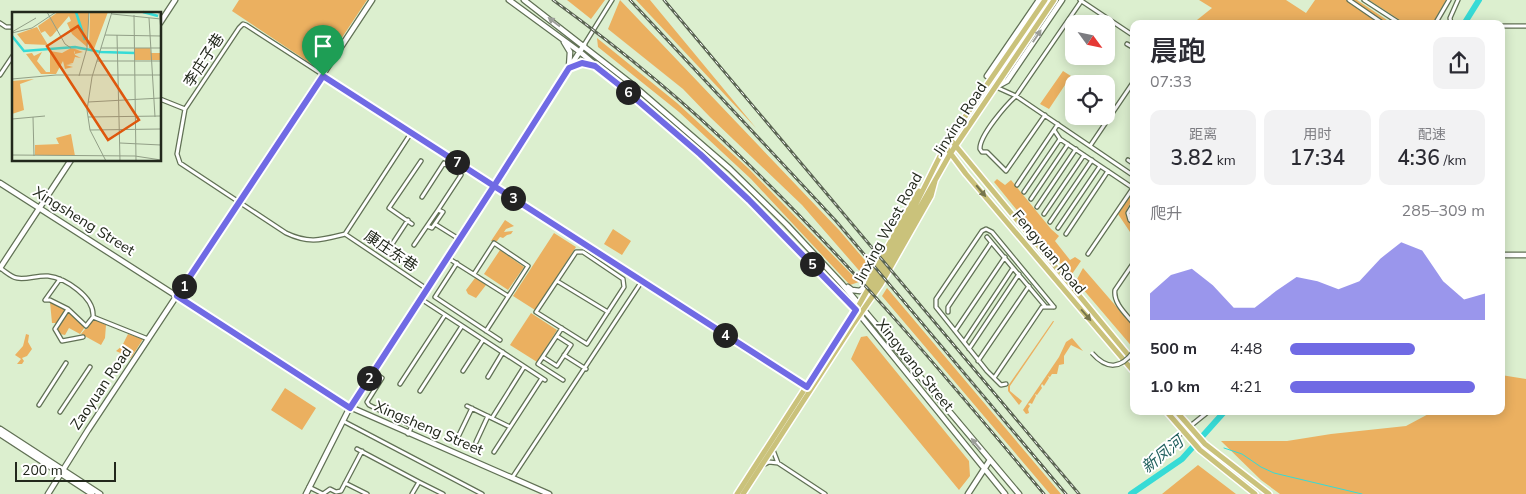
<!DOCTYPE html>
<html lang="zh">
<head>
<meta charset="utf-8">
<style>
	body { margin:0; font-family:"Nunito Sans","Noto Sans SC",sans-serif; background:#f2f2f3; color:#2b2b33; height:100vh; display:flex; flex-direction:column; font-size:19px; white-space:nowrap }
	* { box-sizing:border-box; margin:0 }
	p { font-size:16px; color:#7c7c81 }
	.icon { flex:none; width:28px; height:28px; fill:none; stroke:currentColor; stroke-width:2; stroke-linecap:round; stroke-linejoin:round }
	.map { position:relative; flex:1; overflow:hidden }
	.sheet { position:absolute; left:1130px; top:20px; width:375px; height:395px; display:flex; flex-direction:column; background:#fff; border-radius:10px; box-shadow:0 2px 12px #0003 }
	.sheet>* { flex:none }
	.needle { width:32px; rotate:123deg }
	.tools { position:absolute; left:1065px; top:15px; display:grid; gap:10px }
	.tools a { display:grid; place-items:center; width:50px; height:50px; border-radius:10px; background:#fff; box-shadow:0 2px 12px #0003; font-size:25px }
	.scale { position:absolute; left:15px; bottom:12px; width:101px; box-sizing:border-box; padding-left:5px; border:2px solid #22281c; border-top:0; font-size:14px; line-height:18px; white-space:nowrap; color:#22281c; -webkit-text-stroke:4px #fff; paint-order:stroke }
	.pin { position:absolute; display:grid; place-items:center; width:42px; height:42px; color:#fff; margin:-51px -21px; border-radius:50% 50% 50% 0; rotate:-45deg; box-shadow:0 0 5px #0007 }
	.pin .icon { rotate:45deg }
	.km { position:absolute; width:25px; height:25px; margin:-12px; border-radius:50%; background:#222; color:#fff; font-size:14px; line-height:25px; text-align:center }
	.round { display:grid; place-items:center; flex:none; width:52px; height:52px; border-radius:10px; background:#f2f2f3 }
	.headline { display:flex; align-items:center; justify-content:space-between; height:85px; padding:0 20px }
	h1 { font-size:28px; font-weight:600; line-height:38px }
	.figures { display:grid; grid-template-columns:repeat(3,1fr); gap:8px; height:85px; padding:5px 20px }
	.figures div { display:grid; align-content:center; border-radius:10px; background:#f2f2f3; text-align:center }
	.figures b { font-size:21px; font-weight:600 }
	.figures small { font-size:14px; font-weight:400 }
	.figures p { font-size:14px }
	.chart { height:140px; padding:10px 20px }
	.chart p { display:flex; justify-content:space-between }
	.chart svg { width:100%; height:90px; margin-top:5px; fill:#706ae4; opacity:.7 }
	ul { padding:0 20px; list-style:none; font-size:16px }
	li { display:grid; grid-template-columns:80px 60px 1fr; align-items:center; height:38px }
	li i { height:12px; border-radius:6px; background:#706ae4 }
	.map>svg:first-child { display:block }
</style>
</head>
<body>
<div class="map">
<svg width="1526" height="494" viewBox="0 0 1526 494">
	<rect width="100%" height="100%" fill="#dcefcf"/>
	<!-- green -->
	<path fill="#ebb060" d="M239 0H367L323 66 316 67 232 11Z
		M567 0H605L591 19Z
		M620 0 839 230 869 265 863 275 802 205 710 117 683 89 608 29Z
		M636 0H650L756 128Z
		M1199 0H1286L1306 13 1315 0H1357L1393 24H1192L1212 8Z
		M1369 0H1446L1432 24H1406Z
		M597 38 677 103 749 169 859 282 850 285 751 179 679 112 598 47Z
		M1063 71 1071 76 1049 109 1040 104Z
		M997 179 1005 185 1011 180 1051 229 1059 236 1055 241 1070 260 1075 257 1081 261 1072 274H1069L994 182Z
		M1134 191C1134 205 1119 210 1131 223V229L1134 233V238L1118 214Z
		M505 220 514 226 506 229 504 232 513 231 511 234 507 235 503 238 500 237 497 241H491Z
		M613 229 631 241 622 255 604 244Z
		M554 233 576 247 535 310 513 296Z
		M500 250 524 267 508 290 484 274Z
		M1083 268 1134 327V349L1076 281Z
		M475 278 486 285 476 298 468 294 466 290Z
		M887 288 1061 494H1050L882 296Z
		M50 302 66 309 57 323H52Z
		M68 311 85 327 80 334 69 328 65 335 60 334 57 329Z
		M531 313 557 330 537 362 510 345Z
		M94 319 106 325 105 338 101 345 81 334 86 328 87 329Z
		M1053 321H1054L1053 323 1010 386V391L1022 401 1019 405 1008 391V386Z
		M26 334 29 335 28 342 32 349 27 356 22 358 24 361 22 364H17L21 359 15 355 23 346Z
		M128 334 143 339 131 358 116 351 122 346Z
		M867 336 969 461 970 476 959 490 851 359 861 337Z
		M1072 338 1083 351 1071 345 1064 356V364L1059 365 1057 374H1052L1050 377 1048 376 1049 378 1044 386 1042 384 1041 386 1042 388 1037 395 1035 394 1036 396 1032 404 1030 403 1028 404 1030 406 1028 409 1029 413 1026 414 1023 410 1025 407 1059 357 1066 342Z
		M1501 375 1526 379V494H1280L1261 480 1221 441H1287L1331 434 1406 426 1434 411H1501Z
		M285 388 316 408 302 430 271 410Z
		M1198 465 1236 494H1162Z"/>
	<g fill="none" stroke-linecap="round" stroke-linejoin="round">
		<!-- stream -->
		<path stroke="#36dbd6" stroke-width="1" d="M1224 448 1242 454 1261 467 1274 473 1362 494"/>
		<!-- river -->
		<path stroke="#36dbd6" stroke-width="6" d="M1464 24 1479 0
			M1131 494 1182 459 1225 411"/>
		<!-- street casing -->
		<g stroke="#617155" stroke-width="5.5">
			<path id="street" d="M1080 0 1134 36
				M1349 0 1384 24
				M1364 0 1401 24
				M0 23 6 27H14
				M1451 23 1459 24
				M1435 24 1449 0
				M1451 24 1450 18 1458 0
				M1501 26H1526
				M1127 44 1134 48
				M584 45 612 0
				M0 75 14 54
				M996 87 1016 96 1134 176
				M160 99 185 109
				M1045 115 1006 171 987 152H982L980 149C979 136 1006 105 1016 96L1082 0
				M1054 130 1060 139 1133 188
				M1090 146 1134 81
				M1128 160 1134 164
				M1017 185 1058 124
				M1024 192 1060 139
				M422 197 444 163 461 175 438 210 443 212 432 228 427 226 438 210
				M1031 199 1068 144
				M1134 203 1128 213 1130 220 1134 223
				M1037 207 1076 149
				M1044 214 1084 155
				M408 220 387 252 408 265
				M1050 222 1092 160
				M412 224 389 208 421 161
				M435 224 459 239
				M1058 228 1100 166
				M345 234 411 133
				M1066 234 1108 171
				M987 237 1045 306
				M414 245 427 226
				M576 252H583L623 279 624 287 587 344 536 312Z
				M1088 254 1133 188
				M448 258 508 296
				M1134 262 1115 290C1113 303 1126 314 1134 324
				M457 263 435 297 500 340
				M0 268C5 271 11 277 17 278 26 280 38 275 48 276 65 278 95 297 93 317L148 339
				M474 274 494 243 528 266 486 331
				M60 279 45 300H50L68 309 55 329 62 341 83 337
				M557 281 608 312
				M427 289 345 234C321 240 309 244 286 233L180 163 177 154 185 109 239 28 243 24 246 25 806 387
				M421 299 545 380
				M68 309 86 326 93 317
				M948 312V307L991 243
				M562 328 538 364 563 380
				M955 331 1005 257
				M964 342 1013 268
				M969 349 1019 274
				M564 355 586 369
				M543 357 557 366 571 345 557 336
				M978 361 1029 286
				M463 371 483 340
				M373 372 382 378 367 402 369 405 412 426 408 434
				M488 377 503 352
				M994 378 1042 307H1054
				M400 384 445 315
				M1006 384 1001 385 987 371 936 307V299L982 231 986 229 992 232 1054 307
				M420 391 462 326
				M39 405 66 363
				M467 406 510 427
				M60 412 90 367
				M492 418 524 367
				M343 421 482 494
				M459 435 472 408
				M1178 436 1209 411
				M476 442 488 416
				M357 449 419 482
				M773 450 778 463
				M494 452 542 378
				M763 465 769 462 778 463 825 494
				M512 478 642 281
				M345 483 367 494
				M309 487 323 494
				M323 494 330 489 336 492 341 491 362 451
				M412 494 419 482 443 494"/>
		</g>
		<!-- secondary casing -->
		<g stroke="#617155" stroke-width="7">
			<path id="secondary" d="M509 0 580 52 623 88 700 154 749 200 851 304 1005 494
				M524 0 633 85 730 169 787 225 842 284 1019 494
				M160 23 175 0
				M564 42 570 52 569 67
				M571 68 582 63 592 65
				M987 76 1039 0
				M996 87 1007 81 1062 0
				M0 183 350 407 549 494
				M1501 255H1526
				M0 268 71 160
				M848 287 852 290 860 291 869 283
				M0 429 100 494
				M0 434 92 494
				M48 494 88 430 372 0
				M306 494 350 407 584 45
				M968 494 990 460"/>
		</g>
		<!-- primary casing -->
		<g stroke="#fff" stroke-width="8">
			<path id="primary" d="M950 139 1134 362
				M945 146 966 174 1134 372
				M868 287 869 280 919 191
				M872 292 950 154 1054 0
				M1166 411 1200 450 1255 494
				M1176 411 1205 444 1269 494
				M737 494 859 305 912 212 945 146 1045 0
				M743 494 854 323 881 284 931 196 935 181"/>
		</g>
		<!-- street -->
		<use href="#street" stroke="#fff" stroke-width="3"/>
		<!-- secondary -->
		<use href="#secondary" stroke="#fff" stroke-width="4.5"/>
		<!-- primary -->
		<use href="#primary" stroke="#cac27b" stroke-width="5"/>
		<!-- rail casing -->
		<g stroke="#5a6452" stroke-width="3">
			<path id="rail" d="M553 0C619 48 683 100 741 157 850 262 947 378 1044 494
				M630 0 836 221 1066 494
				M664 0 1079 494"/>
		</g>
		<!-- rail -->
		<use href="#rail" stroke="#fff" stroke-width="1" stroke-dasharray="4" stroke-linecap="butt"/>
		<!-- street-bridge casing -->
		<g stroke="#617155" stroke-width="5.5" stroke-linecap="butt">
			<path id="street-bridge" d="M1092 353C1107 370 1121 369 1134 351"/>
		</g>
		<!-- street-bridge -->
		<use href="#street-bridge" stroke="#fff" stroke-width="3"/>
	</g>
	<!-- one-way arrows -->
	<defs><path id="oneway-solid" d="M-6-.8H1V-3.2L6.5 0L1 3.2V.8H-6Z" transform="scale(1.25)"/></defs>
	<g fill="#9c9e99">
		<use href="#oneway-solid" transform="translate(554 22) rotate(-143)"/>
		<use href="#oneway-solid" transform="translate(1037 36) rotate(-56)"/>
		<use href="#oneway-solid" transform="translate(976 444) rotate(-130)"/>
	</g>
	<g fill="#76754c">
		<use href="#oneway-solid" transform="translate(981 191) rotate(50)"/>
		<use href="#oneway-solid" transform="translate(1086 315) rotate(49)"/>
	</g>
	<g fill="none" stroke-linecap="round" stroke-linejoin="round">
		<!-- route casing -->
		<g stroke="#fff" stroke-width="10">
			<path id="route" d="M323 76 177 296 350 408 494 186 807 387 856 310 749 200 700 154 623 88 595 66 582 63 569 68 494 186 323 76"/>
		</g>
		<!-- route -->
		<use href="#route" stroke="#706ae4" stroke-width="6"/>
	</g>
	<g text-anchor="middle" stroke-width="4" stroke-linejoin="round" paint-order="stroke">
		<!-- street labels -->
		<g font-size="15" fill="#22281c" stroke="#fff">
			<text transform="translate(204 60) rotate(-57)" y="5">李庄子巷</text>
			<text transform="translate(960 119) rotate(-57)" y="5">Jinxing Road</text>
			<text transform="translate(84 221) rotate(32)" y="5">Xingsheng Street</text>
			<text transform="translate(888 228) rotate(-61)" y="5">Jinxing West Road</text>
			<text transform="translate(391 251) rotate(34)" y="5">康庄东巷</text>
			<text transform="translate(1049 252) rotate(50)" y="5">Fengyuan Road</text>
			<text transform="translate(915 365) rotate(51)" y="5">Xingwang Street</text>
			<text transform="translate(101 388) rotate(-56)" y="5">Zaoyuan Road</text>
			<text transform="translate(429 428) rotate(23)" y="5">Xingsheng Street</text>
		</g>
		<!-- water labels -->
		<g font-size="16" font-style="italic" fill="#21615e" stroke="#fff">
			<text transform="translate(1162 454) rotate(-39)" y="6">新凤河</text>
		</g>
	</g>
	<!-- overview -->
	<g transform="translate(12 12)">
		<rect width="149" height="149" fill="#dcefcf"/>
		<path d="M46 0H77L75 35 60 22 55 11 59 9 57 4 40 24 38 25 33 19 29 21 26 14ZM78 0H96L82 37 77 36ZM25 15 36 33 13 32 5 22ZM59 36 74 38 63 37 71 40 63 42V40L62 39 63 43 69 46 63 45 61 51H57L61 52 54 53 61 55 53 57 51 49 44 62H29L14 42 20 41 22 44 30 40 25 49 34 60H38V39L50 41ZM122 36H138L139 41H149V48H122ZM22 67 8 72 12 98 0 102V69ZM59 122 63 144 23 143V133L47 132 44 126Z" fill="#ebb060"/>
		<path fill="none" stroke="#36dbd6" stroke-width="2.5" d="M64 0 73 28M131 0 146 4M0 24 12 39 63 35 89 40 123 41"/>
		<path fill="none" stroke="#929f87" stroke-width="1" d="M35 0 53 32 59 36M147 0 149 18M100 2 149 7M122 3 124 149M137 6 143 105M0 20 24 6M0 21 20 16 44 0M93 23 149 24M105 23 108 149M89 36H149M85 49H149M67 64 75 36 77 0M0 67 44 63H149M76 90 149 86M21 105 22 144M76 105 149 104M0 107 33 104M78 118 149 117M108 131 149 133M0 143 123 144 149 148M94 149 78 118 75 98 80 65 100 0"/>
		<path fill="#de570d" fill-opacity="0.15" stroke="#de570d" stroke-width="2.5" d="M66 14 127 108 96 128 35 34Z"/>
		<rect width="149" height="149" fill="none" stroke="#22281c" stroke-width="2.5"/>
	</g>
</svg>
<div class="tools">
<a><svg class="needle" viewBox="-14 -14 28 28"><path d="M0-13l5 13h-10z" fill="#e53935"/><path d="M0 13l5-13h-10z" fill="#7c7c81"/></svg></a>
<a><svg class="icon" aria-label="locate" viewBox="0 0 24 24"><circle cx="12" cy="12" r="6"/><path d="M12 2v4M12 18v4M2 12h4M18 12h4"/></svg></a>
</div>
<div class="scale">200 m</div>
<div class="pin" style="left:323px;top:76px;background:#1e9e55"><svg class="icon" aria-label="arrive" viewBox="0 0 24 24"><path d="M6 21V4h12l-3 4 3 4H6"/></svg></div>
<b class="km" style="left:184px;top:286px">1</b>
<b class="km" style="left:369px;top:378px">2</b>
<b class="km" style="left:513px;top:198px">3</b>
<b class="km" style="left:725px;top:335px">4</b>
<b class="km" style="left:812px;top:264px">5</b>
<b class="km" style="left:628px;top:92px">6</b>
<b class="km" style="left:457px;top:162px">7</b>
<section class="sheet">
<div class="headline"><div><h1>晨跑</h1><p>07:33</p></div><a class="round"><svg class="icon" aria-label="share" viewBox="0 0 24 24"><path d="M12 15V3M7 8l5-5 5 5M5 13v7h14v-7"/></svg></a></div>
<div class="figures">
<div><p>距离</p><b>3.82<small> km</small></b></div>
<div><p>用时</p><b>17:34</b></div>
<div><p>配速</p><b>4:36<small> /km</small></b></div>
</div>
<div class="chart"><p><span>爬升</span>285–309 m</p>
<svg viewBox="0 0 160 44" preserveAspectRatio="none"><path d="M0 44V31L10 22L20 19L30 27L40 38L50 38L60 30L70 23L80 25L90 29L100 25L110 14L120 6L130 10L140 25L150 34L160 31V44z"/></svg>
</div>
<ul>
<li><b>500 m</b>4:48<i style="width:64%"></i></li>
<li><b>1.0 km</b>4:21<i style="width:95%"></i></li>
</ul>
</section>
</div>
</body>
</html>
